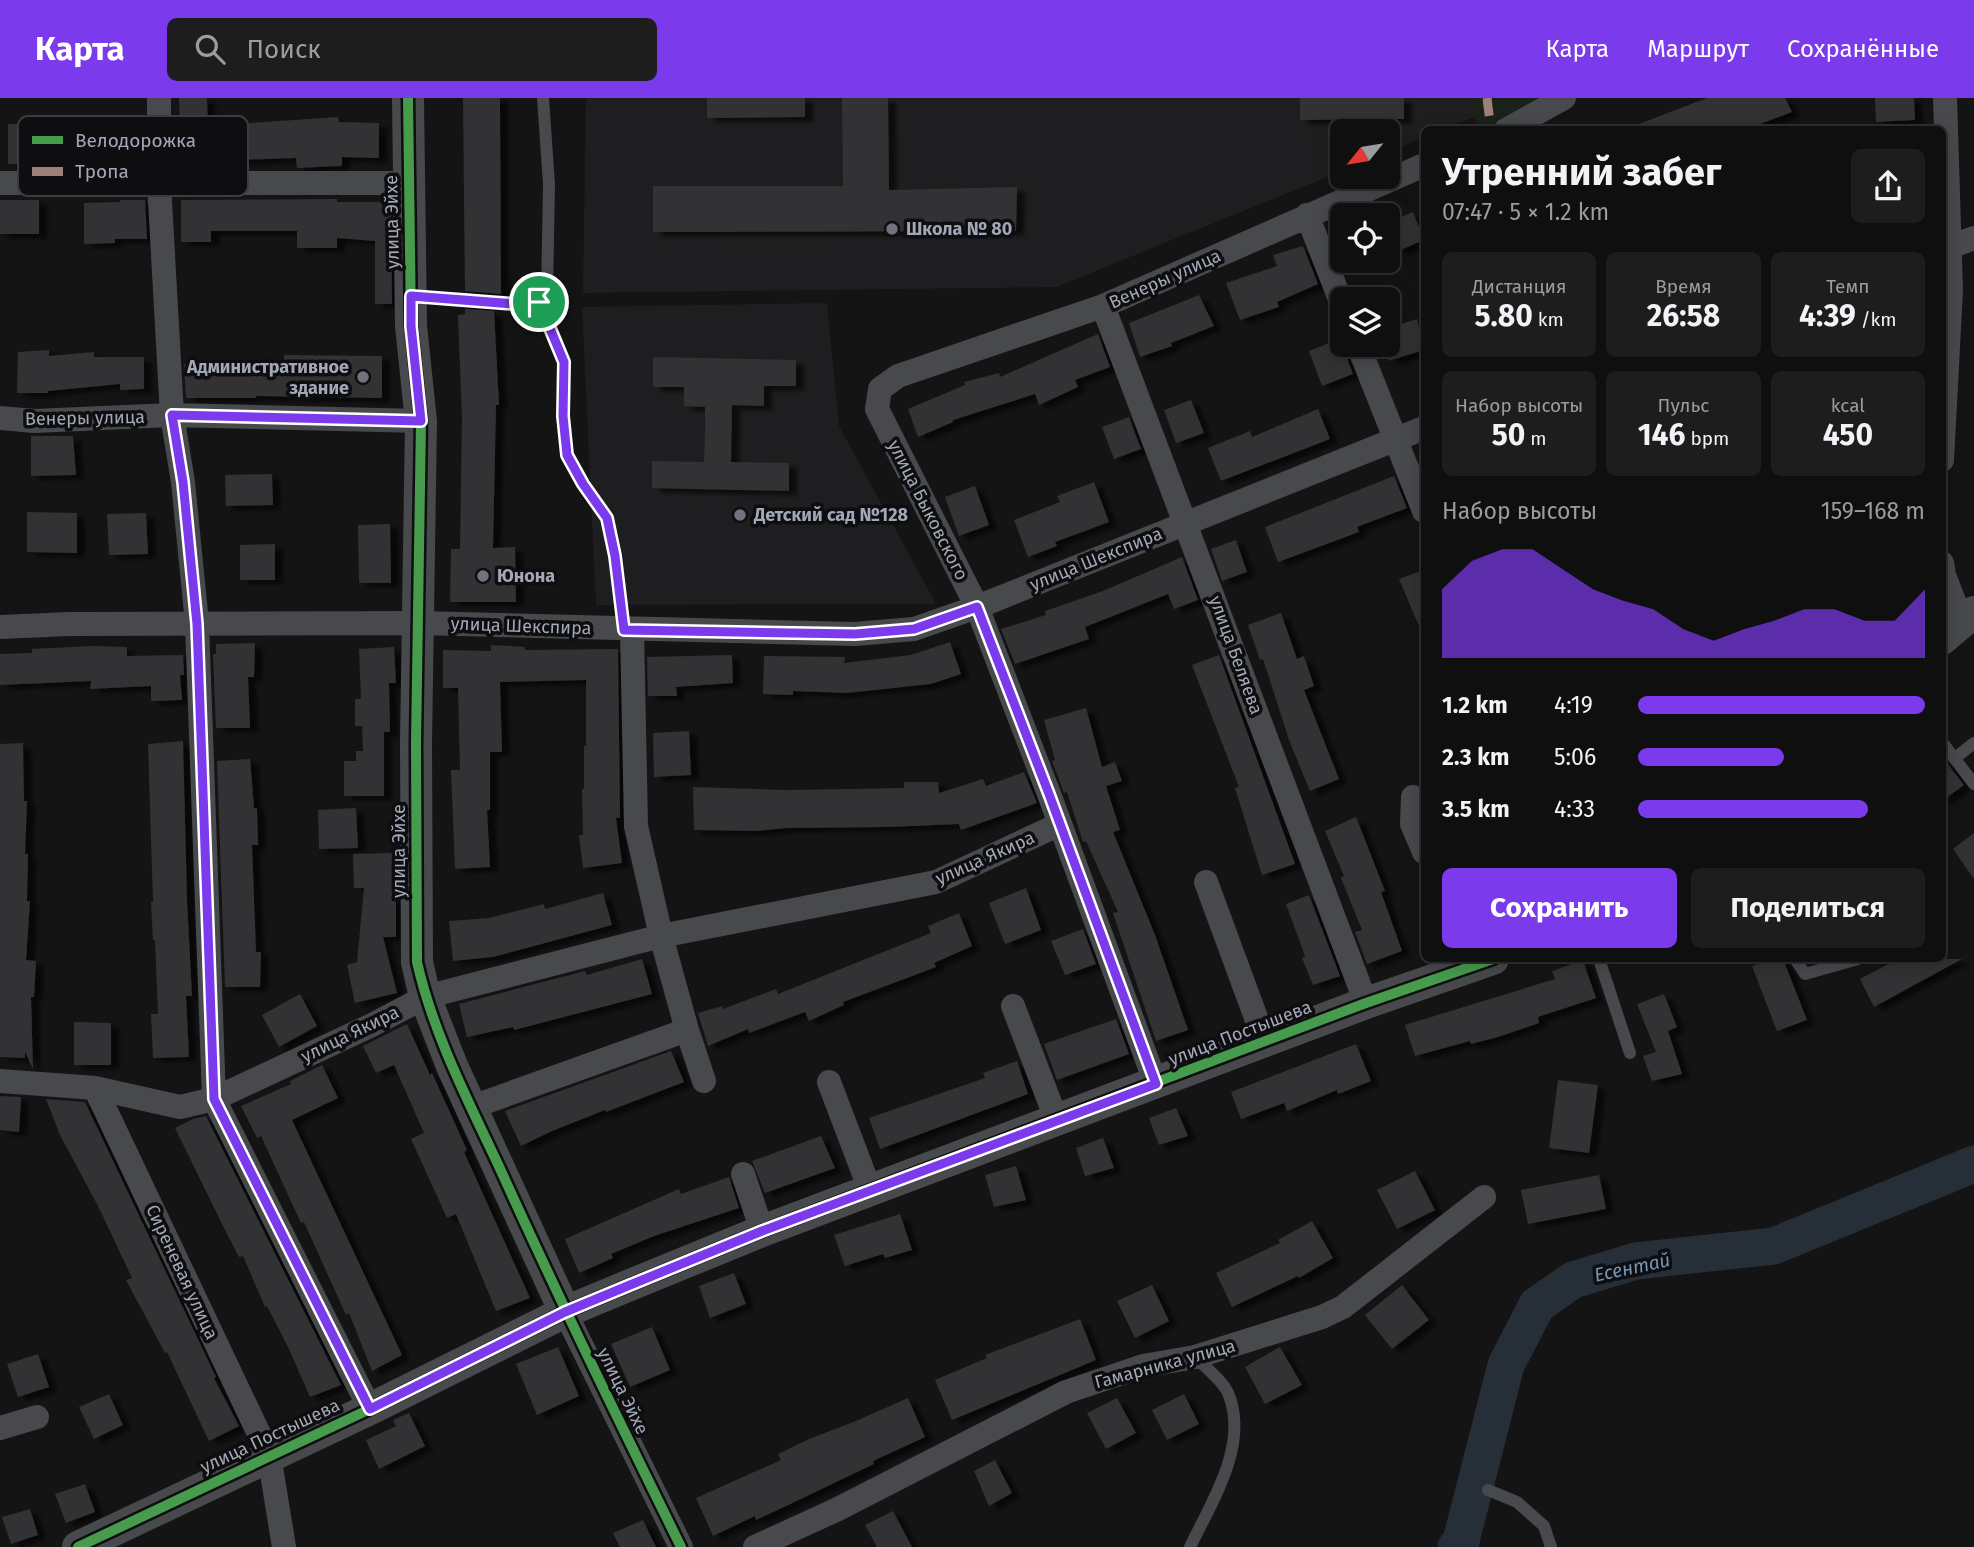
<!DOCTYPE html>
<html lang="ru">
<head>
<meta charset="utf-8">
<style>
	body { margin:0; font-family:"Fira Sans",sans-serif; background:#1d1d1d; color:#f1f3f6; height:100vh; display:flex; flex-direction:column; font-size:26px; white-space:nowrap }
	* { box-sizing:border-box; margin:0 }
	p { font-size:23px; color:#9b9c9e }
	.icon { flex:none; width:38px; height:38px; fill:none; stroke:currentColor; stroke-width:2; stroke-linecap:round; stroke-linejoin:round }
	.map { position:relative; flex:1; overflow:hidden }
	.details { position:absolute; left:1421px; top:28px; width:525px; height:836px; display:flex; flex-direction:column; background:#0f0f0f; border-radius:10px; box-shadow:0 4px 18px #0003,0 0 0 2px #2f2f2f }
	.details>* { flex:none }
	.needle { width:46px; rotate:240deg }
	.buttons { position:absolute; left:1330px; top:21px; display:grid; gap:14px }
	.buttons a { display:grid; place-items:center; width:70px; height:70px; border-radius:10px; background:#0f0f0f; box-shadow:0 4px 18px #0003,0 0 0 2px #2f2f2f; font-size:35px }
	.pin { position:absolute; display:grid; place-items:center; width:60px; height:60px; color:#fff; margin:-30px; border:4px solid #fff; border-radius:50%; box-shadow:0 2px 7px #0007 }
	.round { display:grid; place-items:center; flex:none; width:74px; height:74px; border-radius:10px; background:#1d1d1d }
	.headline { display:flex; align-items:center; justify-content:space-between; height:119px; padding:0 21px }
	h1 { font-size:38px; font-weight:700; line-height:52px }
	.stats { display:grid; grid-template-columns:repeat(3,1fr); gap:10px; height:119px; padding:7px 21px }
	.stats div { display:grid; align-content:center; border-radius:10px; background:#1d1d1d; text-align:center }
	.stats b { font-size:30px; font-weight:700 }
	.stats small { font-size:19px; font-weight:400 }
	.stats p { font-size:19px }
	.chart { height:196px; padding:14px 21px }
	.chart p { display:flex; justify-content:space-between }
	.chart svg { width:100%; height:126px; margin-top:7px; fill:#7c3aed; opacity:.7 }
	.cta { display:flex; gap:14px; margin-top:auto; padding:14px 21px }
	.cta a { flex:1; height:80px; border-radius:10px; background:#7c3aed; color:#fff; font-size:28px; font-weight:700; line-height:80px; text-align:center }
	.cta a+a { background:#1d1d1d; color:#f1f3f6 }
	ul { padding:0 21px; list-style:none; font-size:23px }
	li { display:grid; grid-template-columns:112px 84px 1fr; align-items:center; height:52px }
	li i { height:18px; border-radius:9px; background:#7c3aed }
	header { display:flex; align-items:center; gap:42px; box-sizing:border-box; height:98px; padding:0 35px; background:#7c3aed; color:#fff }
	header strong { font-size:33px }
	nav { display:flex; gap:38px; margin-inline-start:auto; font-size:24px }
	.search { width:490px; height:63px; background:#1d1d1d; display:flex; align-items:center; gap:18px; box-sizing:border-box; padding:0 24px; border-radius:10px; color:#9b9c9e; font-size:26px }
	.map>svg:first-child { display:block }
</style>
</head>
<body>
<header>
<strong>Карта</strong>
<div class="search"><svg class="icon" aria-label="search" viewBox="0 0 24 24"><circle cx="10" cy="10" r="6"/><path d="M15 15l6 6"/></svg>Поиск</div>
<nav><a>Карта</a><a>Маршрут</a><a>Сохранённые</a></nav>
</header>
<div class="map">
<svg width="1974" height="1449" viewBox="0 0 1974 1449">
	<defs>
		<filter id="shadow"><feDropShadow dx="8" dy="4.5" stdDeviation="2" flood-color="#0009"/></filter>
	</defs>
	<rect width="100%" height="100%" fill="#141414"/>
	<!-- built -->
	<path fill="#1e1e20" d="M586 0H1473L1475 19 1443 31 1424 32V39L1388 54V33H1342V73L1056 189 583 195Z
		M827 205 839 328 936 506 596 507 582 209Z"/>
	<!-- green -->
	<path fill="#1a211b" d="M1472 0H1555L1499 32 1476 31Z"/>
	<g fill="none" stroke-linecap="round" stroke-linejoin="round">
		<!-- river -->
		<path stroke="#262e37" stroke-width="37" d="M1456 1449 1461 1443 1506 1267 1537 1207 1573 1182 1636 1163 1774 1148 1974 1066"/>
	</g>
	<!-- building -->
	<path fill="#313234" filter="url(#shadow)" d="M179 0H207L208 28 338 19 339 24 379 25V60L342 59V68L297 70 296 60 208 63V70H174V29H180Z
		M463 0H500L501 196 465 193Z
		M707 0H805V19L707 20Z
		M842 0H888L889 92 1017 89 1016 133 653 134V88H843Z
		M1300 0H1404V21L1300 22Z
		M1707 0H1785L1792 14 1744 32H1632L1631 29Z
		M1875 0H1914L1915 22 1876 24Z
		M144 18V70L58 69V66H8V26H57V19Z
		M337 101V104H391L392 206H375V143L337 140V150H297V133H211V144H181V102Z
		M0 102H39V136H0Z
		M120 102H145L147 141H115V145L84 146V105L120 104Z
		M1413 114 1424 142 1398 153 1388 124Z
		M1303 148 1318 186 1277 204 1279 209 1240 222 1226 185 1277 168 1273 157Z
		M1199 197 1214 228 1171 245 1172 248 1140 259 1129 225Z
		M465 211 494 213 499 307H496L493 450 515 449 516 504H450L451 451H460L462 319 458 217 465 216Z
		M1417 221 1424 252 1388 263V230Z
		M1098 236 1110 269 1075 282 1078 289 1039 307 1035 296 953 322V324L918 339 908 311 965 287 964 284 999 275 1000 279Z
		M1342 240V247L1353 276 1322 288 1309 253Z
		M49 252V258L94 254V259H144V291L120 292V286L48 293V295H17L18 254Z
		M284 257 382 258V300L256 298V300H186L184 266 224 269 225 263 284 264Z
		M653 259 796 262V288H764V308L732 307 731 364 789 365V393L652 390V363L704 364 705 335V309L684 308V289H653Z
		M1191 302 1204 335 1176 345 1164 312Z
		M1318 311 1330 341 1221 383 1208 350 1250 333 1252 339Z
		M1129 319 1141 351 1114 361 1102 329Z
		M31 338H73L76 377 31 378Z
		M272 376 273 407 226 408 225 377Z
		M1394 378 1407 410 1357 429 1359 434 1278 464 1265 429Z
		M1094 384 1109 424 1055 444 1057 448 1028 459 1014 422 1060 404 1057 398Z
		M975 388 989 427 959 438 945 399Z
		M27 414 77 415V455L27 454Z
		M146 415 148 456 109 457 107 416Z
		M390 426 391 485H359L358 427Z
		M1236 442 1247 474 1222 483 1211 451Z
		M275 446V482H240V447Z
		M1182 459 1198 502 1174 511 1168 496 1085 529 1089 541 1015 566 1001 531 1046 517 1045 513 1103 493Z
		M1424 472V540L1399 481Z
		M1281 515 1297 561 1304 558 1314 588 1304 592 1339 681 1310 693 1289 642 1263 561 1260 562 1248 527Z
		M950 544 961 576 931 586 847 595 793 593V597L763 596 764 558 845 559 844 565 911 557Z
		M255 545 254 579H248L250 630H216L213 556H216V546Z
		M491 547 525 549V552L618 551 620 720H616L622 765 583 770 579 737H583L582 691H584V648H586V582L500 584 502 654H490V712H487L490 769 455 771 451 672H460L458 590H443V552L491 553Z
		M92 548 127 549V558L183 557 184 577H180L182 602 151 603V588L90 591 91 583 0 587V556L32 555V551Z
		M394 549 396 585H389L390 634H384V698H344V663H356V653H363L362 628H355V601H361L359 551Z
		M732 557 733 585 676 589 677 598H648L647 559Z
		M1219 557 1295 766 1262 777 1235 690 1239 689 1192 567Z
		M1086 610 1102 669 1115 664 1122 683 1106 688 1120 732 1113 734 1155 837 1188 932 1156 943 1113 815 1118 814 1086 743 1083 744 1067 694 1064 695 1052 663 1055 662 1044 622Z
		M689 633 691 677 654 679 653 635Z
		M183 643 187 802 192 898H186L189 959 153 960 151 916H158L155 842H153L151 804H153L148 646Z
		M23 645 24 703H27L25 756H28L27 803H30L26 862 36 863 34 899H31L33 971 25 954V960L0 959V646Z
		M1942 659 1964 687 1942 703Z
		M250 661 254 710H257L258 747H252L256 854H261L260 889H225L217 663Z
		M1024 674 1037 705 961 732 959 726 888 729 786 730 756 733 694 732 693 689 786 692 851 691 904 690V684H938L939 695 983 681 986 688Z
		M356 710 358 750 319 751 318 712Z
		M1356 719 1385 793 1381 794 1402 853 1367 866 1355 834 1362 832 1341 780 1344 778 1325 733Z
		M1974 735V781L1953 751Z
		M392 755V803H396V839H383L397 895 355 905 347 867 357 864 364 790H354L353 756Z
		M1026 790 1041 832 1005 846 989 805Z
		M603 795 612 827 493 859 453 863 449 823 489 820 544 806 545 811Z
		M1309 797 1340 878 1313 887 1302 860 1305 858 1286 806Z
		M959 815 972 848 934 865 936 869 843 904 844 907 809 923 805 914 749 935 748 931 708 948 698 915 722 908 723 911 776 891 778 896 931 835 928 828Z
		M1083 831 1096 866 1065 877 1051 843Z
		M642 861 652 896 514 932 513 929 467 939 459 906 585 873 587 877Z
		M1772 861H1783L1807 922 1777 933 1752 868Z
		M1898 861H1962L1874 909 1860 881Z
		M1583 862 1596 900 1538 919 1539 925 1498 939 1471 946 1470 943 1415 958 1405 927 1555 881 1552 873Z
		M300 896 317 928 279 949 262 917Z
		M1664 896 1677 929 1668 933 1682 976 1652 983 1643 958 1656 954 1637 906Z
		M1116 921 1129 956 1057 982 1044 946Z
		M74 924 111 925V967H74Z
		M407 926 430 977 432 975 467 1052 464 1054 530 1200 496 1213 456 1116 447 1120 411 1041 424 1035 394 967 376 975 363 948Z
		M1356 946 1371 983 1338 996 1337 992 1287 1013 1284 1005 1241 1021 1231 994Z
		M671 953 684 984 606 1014 605 1012 552 1033 521 1048 505 1013Z
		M1017 963 1028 996 880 1051 869 1020 985 980 983 975Z
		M322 967 338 1000 292 1022 402 1257 372 1273 349 1215 346 1217 304 1124 301 1125 261 1038 257 1040 241 1008 291 986 290 983Z
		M1558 982 1598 987 1589 1055 1549 1050Z
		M0 998 21 999 19 1034 0 1032Z
		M46 1001 85 1004 216 1279 214 1280 239 1328 209 1343 167 1254 165 1255 126 1182 132 1180 99 1110 60 1037Z
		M1176 1010 1188 1038 1159 1047 1149 1020Z
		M206 1018 341 1287 310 1299 289 1251 267 1208 265 1209 243 1158 239 1159 224 1130 175 1030 193 1021Z
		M821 1038 835 1070 765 1095 752 1063Z
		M1103 1040 1114 1070 1085 1078 1076 1050Z
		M1016 1068 1026 1102 994 1109 985 1077Z
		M1415 1073 1435 1112 1397 1131 1377 1092Z
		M1599 1077 1606 1111 1528 1126 1521 1092Z
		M729 1079 739 1110 654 1138 611 1156 613 1160 579 1175 565 1141 679 1091 681 1096Z
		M900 1116 912 1152 885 1160 883 1156 845 1168 834 1137Z
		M1312 1123 1333 1160 1299 1180 1298 1178 1232 1209 1216 1175 1280 1145 1278 1142Z
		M734 1175 746 1206 710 1220 699 1188Z
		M1152 1187 1169 1223 1135 1240 1117 1203Z
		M1402 1187 1429 1222 1392 1251 1365 1217Z
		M1080 1221 1096 1262 952 1322 935 1282 987 1260 985 1257Z
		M652 1229 670 1272 630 1289 611 1246Z
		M558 1249 579 1298 537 1317 516 1266Z
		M1280 1249 1302 1287 1265 1306 1245 1269Z
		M38 1256 49 1289 18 1299 7 1266Z
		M109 1296 123 1327 94 1341 79 1309Z
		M1184 1296 1199 1326 1167 1342 1152 1312Z
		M908 1300 925 1339 873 1363 874 1366 786 1408 756 1422 755 1418 713 1438 696 1400 781 1362 778 1356 809 1341 856 1323Z
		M1117 1300 1136 1335 1106 1351 1087 1315Z
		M409 1315 425 1348 379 1371 366 1342 396 1328 393 1322Z
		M995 1362 1012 1395 989 1408 974 1373Z
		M85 1386 95 1414 66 1425 55 1396Z
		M30 1411 38 1437 11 1446 2 1419Z
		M893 1413 912 1449H877L865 1427Z
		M643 1422 656 1449H620L613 1435Z"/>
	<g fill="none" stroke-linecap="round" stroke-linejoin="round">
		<!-- service -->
		<path stroke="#48494d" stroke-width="12" d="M411 198 528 207 539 204 547 196 549 86 543 0
			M539 204 564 264 563 318 567 357 583 386 607 420 615 458 623 532
			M1942 644 1974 686
			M1955 660 1974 645
			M1599 861 1630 955
			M1795 861 1805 876 1858 861
			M1488 1392 1517 1404 1544 1428 1551 1449
			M1190 1449C1211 1405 1250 1346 1228 1295 1222 1282 1205 1269 1195 1259"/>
		<!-- minor -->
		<path stroke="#48494d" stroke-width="24" d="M159 0V85L172 317 183 384 197 525 214 1001 370 1311
			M1506 32 1564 0
			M0 85H409
			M1307 117 1342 206
			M1942 152 1974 140
			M1103 208 1366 905
			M1358 247 1424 413
			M0 320 34 323 172 317 421 323
			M1942 362 1951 192 1945 0
			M1942 465 1944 477 1962 524
			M0 529 70 526 419 525 855 536 914 531 977 509 1424 330
			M1413 699 1412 726 1424 754
			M1206 784 1265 944
			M1013 908 1057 1023
			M687 932 704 983
			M0 983 95 990 180 1009 214 1001 370 928 425 899 661 838 936 784 1060 726
			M829 984 870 1092
			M1156 986 1049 696 977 509 877 311 880 291 898 278 1103 208 1424 67
			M95 990 269 1357 284 1449
			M472 1009 687 932 661 838 636 728 632 532
			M743 1076 762 1133
			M565 1214 681 1449
			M0 1330 37 1319
			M755 1449 836 1412 1066 1294 1143 1268 1195 1259 1322 1219 1343 1209 1484 1099"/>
		<!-- tertiary -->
		<path stroke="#48494d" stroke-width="32" d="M408 0 411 228 421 323 416 645 417 864 425 899 452 968 565 1214
			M1942 541 1974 514
			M78 1449 370 1311 565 1214 630 1187 762 1133 1366 905 1493 861"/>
		<!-- quiet -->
		<path stroke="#9e8076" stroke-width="9" stroke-dasharray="18 9" stroke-linecap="butt" d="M1487 0 1491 32"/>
		<!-- cycleway casing -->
		<g stroke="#0e0e10" stroke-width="15">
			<path id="cycleway" d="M408 0 411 228 421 323 416 645 417 864C434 939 470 1006 502 1075 559 1201 620 1325 681 1449
				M78 1449 370 1311 565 1214 630 1187 762 1133 1366 905 1493 861"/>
		</g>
		<!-- cycleway -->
		<use href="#cycleway" stroke="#469c4c" stroke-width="10"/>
	</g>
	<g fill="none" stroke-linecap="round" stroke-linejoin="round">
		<!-- route casing -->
		<g stroke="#fff" stroke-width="14">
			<path id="route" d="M411 198 528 207 539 204 564 264 563 318 567 357 583 386 607 420 615 458 624 532 855 536 914 531 977 509 1049 696 1156 986 762 1133 630 1187 565 1214 370 1311 214 1001 197 526 183 384 172 317 421 323 411 228Z"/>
		</g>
		<!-- route -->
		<use href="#route" stroke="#7c3aed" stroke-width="9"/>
	</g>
	<!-- markers -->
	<g fill="#71747e" stroke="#0e0e10" stroke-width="2.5">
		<circle cx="892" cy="131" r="7"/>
		<circle cx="363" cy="279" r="7"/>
		<circle cx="740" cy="417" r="7"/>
		<circle cx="483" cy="478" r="7"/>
	</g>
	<g text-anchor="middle" stroke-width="7" stroke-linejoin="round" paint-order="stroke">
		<!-- street labels -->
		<g font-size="18" fill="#a3a8b7" stroke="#0e0e10">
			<text transform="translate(392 124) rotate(-91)" y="6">улица Эйхе</text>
			<text transform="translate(1165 181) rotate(-24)" y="6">Венеры улица</text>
			<text transform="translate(85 320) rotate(-1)" y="6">Венеры улица</text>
			<text transform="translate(928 412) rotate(63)" y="6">улица Быковского</text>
			<text transform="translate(1096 461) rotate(-22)" y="6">улица Шекспира</text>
			<text transform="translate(521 528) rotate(2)" y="6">улица Шекспира</text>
			<text transform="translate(1236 557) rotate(70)" y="6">улица Беляева</text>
			<text transform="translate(399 753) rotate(-90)" y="6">улица Эйхе</text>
			<text transform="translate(985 760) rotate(-24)" y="6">улица Якира</text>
			<text transform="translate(1240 935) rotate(-21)" y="6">улица Постышева</text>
			<text transform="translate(350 936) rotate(-26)" y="6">улица Якира</text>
			<text transform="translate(182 1174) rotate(65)" y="6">Сиреневая улица</text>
			<text transform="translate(1165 1266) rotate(-15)" y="6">Гамарника улица</text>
			<text transform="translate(623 1293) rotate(64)" y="6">улица Эйхе</text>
			<text transform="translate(270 1338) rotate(-25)" y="6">улица Постышева</text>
		</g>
		<!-- poi labels -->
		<g font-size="18" font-weight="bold" fill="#a3a8b7" stroke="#0e0e10" text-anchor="start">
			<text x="906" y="137">Школа № 80</text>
			<text x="349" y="275" text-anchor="end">Административное<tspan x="349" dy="21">здание</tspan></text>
			<text x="754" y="423">Детский сад №128</text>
			<text x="497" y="484">Юнона</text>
		</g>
		<!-- water labels -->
		<g font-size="19" font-style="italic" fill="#7694b6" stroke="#0e0e10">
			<text transform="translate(1632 1169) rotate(-12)" y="7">Есентай</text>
		</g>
	</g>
	<!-- legend -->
	<rect x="18" y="18" width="230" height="80" rx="10" fill="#0e0e10" stroke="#3b3c42" stroke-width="2"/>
	<rect x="32" y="38" width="31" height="8" fill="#469c4c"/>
	<rect x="32" y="69" width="31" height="9" fill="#9e8076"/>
	<g font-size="19" fill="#a3a8b7">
		<text x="75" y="49">Велодорожка</text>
		<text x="75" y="80">Тропа</text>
	</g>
</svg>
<div class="buttons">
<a><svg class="needle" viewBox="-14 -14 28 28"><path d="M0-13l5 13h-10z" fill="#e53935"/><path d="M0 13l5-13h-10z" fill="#9b9c9e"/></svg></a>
<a><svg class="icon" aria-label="locate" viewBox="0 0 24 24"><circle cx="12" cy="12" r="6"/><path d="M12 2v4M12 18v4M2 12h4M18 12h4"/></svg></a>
<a><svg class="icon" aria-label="layers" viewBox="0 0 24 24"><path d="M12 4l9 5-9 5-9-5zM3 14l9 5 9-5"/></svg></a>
</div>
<div class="pin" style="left:539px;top:204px;background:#1e9e55"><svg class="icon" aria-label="arrive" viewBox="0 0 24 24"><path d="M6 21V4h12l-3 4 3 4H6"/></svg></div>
<section class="details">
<div class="headline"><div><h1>Утренний забег</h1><p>07:47 · 5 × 1.2 km</p></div><a class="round"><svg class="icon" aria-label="share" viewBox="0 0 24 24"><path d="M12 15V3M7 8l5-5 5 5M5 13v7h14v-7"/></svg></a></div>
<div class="stats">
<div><p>Дистанция</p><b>5.80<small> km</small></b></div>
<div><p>Время</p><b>26:58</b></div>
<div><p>Темп</p><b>4:39<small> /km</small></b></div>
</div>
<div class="stats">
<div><p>Набор высоты</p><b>50<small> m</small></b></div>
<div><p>Пульс</p><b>146<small> bpm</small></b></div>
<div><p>kcal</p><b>450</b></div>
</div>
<div class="chart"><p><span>Набор высоты</span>159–168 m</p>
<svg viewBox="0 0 160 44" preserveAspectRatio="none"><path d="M0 44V20L10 10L20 6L30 6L40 13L50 20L60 24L70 27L80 34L90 38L100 34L110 31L120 27L130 27L140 31L150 31L160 20V44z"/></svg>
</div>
<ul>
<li><b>1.2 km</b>4:19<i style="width:100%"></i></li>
<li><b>2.3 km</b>5:06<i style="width:51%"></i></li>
<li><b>3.5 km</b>4:33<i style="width:80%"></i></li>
</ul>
<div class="cta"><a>Сохранить</a><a>Поделиться</a></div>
</section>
</div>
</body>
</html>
